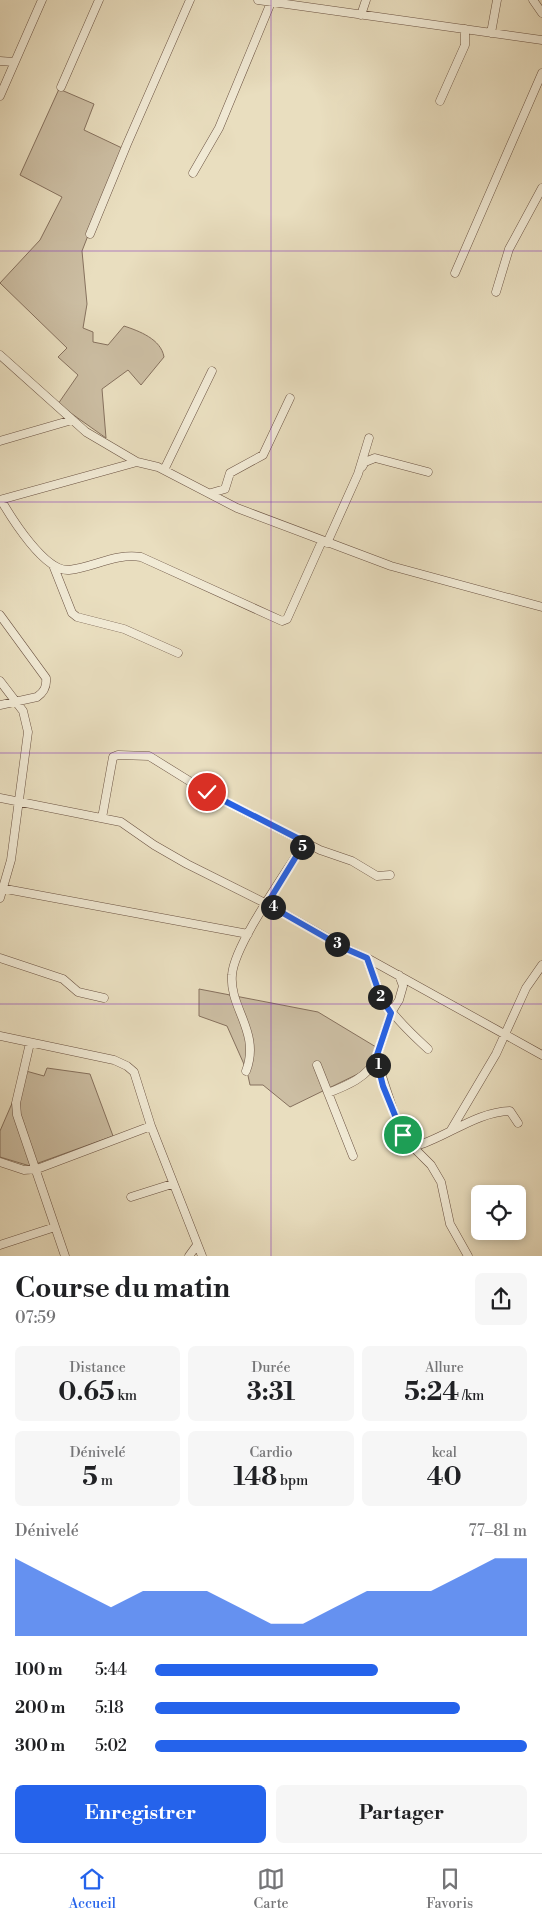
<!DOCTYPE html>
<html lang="fr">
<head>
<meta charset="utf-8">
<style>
	body { margin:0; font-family:"Libre Bodoni",serif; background:#f6f6f6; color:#202124; height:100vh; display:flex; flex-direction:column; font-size:19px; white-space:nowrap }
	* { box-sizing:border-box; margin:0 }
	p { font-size:16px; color:#757577 }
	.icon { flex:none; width:28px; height:28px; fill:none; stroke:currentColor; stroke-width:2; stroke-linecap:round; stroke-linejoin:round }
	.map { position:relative; height:1256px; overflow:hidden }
	.panel { display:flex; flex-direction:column; background:#fff; flex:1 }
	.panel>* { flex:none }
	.fabs { position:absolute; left:471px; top:1185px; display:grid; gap:10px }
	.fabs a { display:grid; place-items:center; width:55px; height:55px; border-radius:8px; background:#fff; box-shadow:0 2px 8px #0003; font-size:25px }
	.pin { position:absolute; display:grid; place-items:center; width:42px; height:42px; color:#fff; margin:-21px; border:2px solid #fff; border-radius:50%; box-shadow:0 1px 5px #0007 }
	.km { position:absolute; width:25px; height:25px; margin:-12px; border-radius:50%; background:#222; color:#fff; font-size:14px; line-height:25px; text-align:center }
	.round { display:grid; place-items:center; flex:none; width:52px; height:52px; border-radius:8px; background:#f6f6f6 }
	.summary { display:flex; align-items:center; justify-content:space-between; height:85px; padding:0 15px }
	h1 { font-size:28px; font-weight:700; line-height:38px }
	.stats { display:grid; grid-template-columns:repeat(3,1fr); gap:8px; height:85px; padding:5px 15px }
	.stats div { display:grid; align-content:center; border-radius:8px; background:#f6f6f6; text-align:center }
	.stats b { font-size:25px; font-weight:700 }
	.stats small { font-size:14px; font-weight:400 }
	.stats p { font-size:14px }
	.chart { height:140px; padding:10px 15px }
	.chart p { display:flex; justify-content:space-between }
	.chart svg { width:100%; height:90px; margin-top:5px; fill:#2563eb; opacity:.7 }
	.action { display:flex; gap:10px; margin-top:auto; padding:10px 15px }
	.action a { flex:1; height:58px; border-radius:8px; background:#2563eb; color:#fff; font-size:20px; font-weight:700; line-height:58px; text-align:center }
	.action a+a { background:#f6f6f6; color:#202124 }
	ul { padding:0 15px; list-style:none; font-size:16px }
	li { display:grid; grid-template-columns:80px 60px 1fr; align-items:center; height:38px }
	li i { height:12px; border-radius:6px; background:#2563eb }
	.menu { display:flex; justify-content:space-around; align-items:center; height:70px; border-top:1px solid #e0e0e0; background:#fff; font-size:14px; color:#757577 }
	.menu a { display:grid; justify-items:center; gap:2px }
	.menu .on { color:#2563eb }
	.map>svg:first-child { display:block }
</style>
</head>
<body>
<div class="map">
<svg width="542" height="1256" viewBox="0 0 542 1256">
	<rect width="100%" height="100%" fill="#e9debf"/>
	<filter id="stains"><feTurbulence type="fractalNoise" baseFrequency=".004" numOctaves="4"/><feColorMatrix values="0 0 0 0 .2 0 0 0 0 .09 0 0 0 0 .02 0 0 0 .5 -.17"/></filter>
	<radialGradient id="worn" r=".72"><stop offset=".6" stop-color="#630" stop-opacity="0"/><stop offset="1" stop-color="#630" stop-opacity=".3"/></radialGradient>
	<!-- green -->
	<path fill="#ccbea3" stroke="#86715e" d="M59 89 94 104 84 130 122 148 82 251 87 304 83 328 93 332V342L108 345 124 326C139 331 161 339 164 357L141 385 128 370 102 389 106 438 58 404 78 375 58 357 67 348 0 283 40 240 62 197 20 175Z
		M199 989 318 1012 376 1047 368 1069 290 1107 263 1085H250L247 1071 227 1026 199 1016Z
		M47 1068 90 1074 113 1136 30 1166 0 1157V1131L26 1071 44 1076Z"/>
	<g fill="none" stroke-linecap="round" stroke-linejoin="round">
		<!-- minor casing -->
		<g stroke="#6a5242" stroke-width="9">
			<path id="minor" d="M258 0 542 40
				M533 0 542 13
				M361 15 366 0
				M491 33 497 0
				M0 61 14 62
				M61 87 99 0
				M0 96 42 0
				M440 101 465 45V29
				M193 173 219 128 272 0
				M90 234 127 144 190 0
				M455 273 542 73
				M496 292 509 249 542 188
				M0 355 86 432 137 462 158 467 237 508 391 566 542 607
				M0 441 72 420
				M362 467 365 462 375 458 428 472
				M164 470 212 371
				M211 493 225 489 230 473 263 455 290 398
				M0 500 137 462
				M1 500C12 519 45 572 69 570 95 567 115 553 141 557L282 621 287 619 322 541
				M327 543 358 474 369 438
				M53 565 72 613 77 617 124 629 178 653
				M0 615 46 678C47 687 44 692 37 697L0 705
				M0 681 23 711 28 732 11 860 0 898
				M0 798 121 822 154 845 187 864 267 904 345 948 367 958 542 1055
				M102 818 113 757 118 755 149 756 207 792 320 850 352 861 377 876 390 875
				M0 888 248 934
				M0 958 63 979 78 992 104 998
				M367 958C382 1005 392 1016 428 1049
				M399 975 403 986 399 1000 391 1013 376 1058 395 1116 403 1135 413 1147C446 1138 475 1112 510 1111L518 1123
				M0 1036 114 1060 127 1066 134 1072 151 1126
				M30 1043 16 1103 17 1115 65 1256
				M317 1065 353 1156
				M246 1071C261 1032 229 1008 232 975 234 945 287 871 305 842
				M328 1093C346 1086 369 1077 376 1058
				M451 1130 496 1054 526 988 542 965
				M413 1147 431 1165 441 1182 450 1224 468 1256
				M0 1162 24 1170 37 1169 151 1126 202 1256
				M131 1197 172 1184
				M0 1245 55 1227
				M189 1256 197 1245"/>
		</g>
		<!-- minor -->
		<use href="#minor" stroke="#f1ead5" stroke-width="8"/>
	</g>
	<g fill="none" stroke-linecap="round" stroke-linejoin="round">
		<!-- route casing -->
		<g stroke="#fff" stroke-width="10">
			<path id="route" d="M207 792 305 842 267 904 344 948 367 958 381 998 391 1013 376 1058 383 1086 403 1135"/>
		</g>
		<!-- route -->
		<use href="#route" stroke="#2563eb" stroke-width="6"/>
	</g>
	<!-- grid -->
	<path fill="none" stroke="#7b2cbf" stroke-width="1" stroke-opacity="0.55" d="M271 0V1256M0 251H542M0 502H542M0 753H542M0 1004H542"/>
	<rect width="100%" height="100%" filter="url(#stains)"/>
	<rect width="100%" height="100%" fill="url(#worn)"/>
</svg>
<div class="fabs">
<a><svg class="icon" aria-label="locate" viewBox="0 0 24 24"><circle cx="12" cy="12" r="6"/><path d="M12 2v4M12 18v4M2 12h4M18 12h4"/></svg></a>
</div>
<div class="pin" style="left:403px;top:1135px;background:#1e9e55"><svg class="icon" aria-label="arrive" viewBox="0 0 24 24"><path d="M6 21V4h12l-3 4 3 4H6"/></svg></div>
<div class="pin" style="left:207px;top:792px;background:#d93025"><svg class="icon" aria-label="check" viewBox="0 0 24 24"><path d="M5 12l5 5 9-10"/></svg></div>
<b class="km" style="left:378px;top:1065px">1</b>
<b class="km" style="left:380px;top:997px">2</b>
<b class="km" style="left:337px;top:944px">3</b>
<b class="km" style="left:273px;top:907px">4</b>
<b class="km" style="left:302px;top:847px">5</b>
</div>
<section class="panel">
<div class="summary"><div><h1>Course du matin</h1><p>07:59</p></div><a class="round"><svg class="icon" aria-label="share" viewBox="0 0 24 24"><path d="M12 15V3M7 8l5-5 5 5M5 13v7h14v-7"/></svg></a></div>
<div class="stats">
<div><p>Distance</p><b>0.65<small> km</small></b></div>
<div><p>Durée</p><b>3:31</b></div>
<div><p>Allure</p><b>5:24<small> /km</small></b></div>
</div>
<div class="stats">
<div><p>Dénivelé</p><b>5<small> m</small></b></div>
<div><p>Cardio</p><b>148<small> bpm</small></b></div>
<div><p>kcal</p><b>40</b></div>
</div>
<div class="chart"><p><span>Dénivelé</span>77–81 m</p>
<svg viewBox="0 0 160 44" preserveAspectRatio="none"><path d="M0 44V6L10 14L20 22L30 30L40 22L50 22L60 22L70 30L80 38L90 38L100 30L110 22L120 22L130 22L140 14L150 6L160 6V44z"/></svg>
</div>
<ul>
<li><b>100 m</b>5:44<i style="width:60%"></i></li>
<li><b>200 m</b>5:18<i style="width:82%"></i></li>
<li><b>300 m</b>5:02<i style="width:100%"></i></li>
</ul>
<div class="action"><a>Enregistrer</a><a>Partager</a></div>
</section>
<nav class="menu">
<a class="on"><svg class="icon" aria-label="home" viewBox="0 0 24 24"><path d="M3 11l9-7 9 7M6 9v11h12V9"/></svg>Accueil</a>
<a><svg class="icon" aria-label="map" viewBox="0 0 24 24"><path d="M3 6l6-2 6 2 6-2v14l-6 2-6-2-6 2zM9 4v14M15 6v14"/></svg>Carte</a>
<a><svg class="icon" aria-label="saved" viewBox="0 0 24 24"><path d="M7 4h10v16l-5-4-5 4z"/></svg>Favoris</a>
</nav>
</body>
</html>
